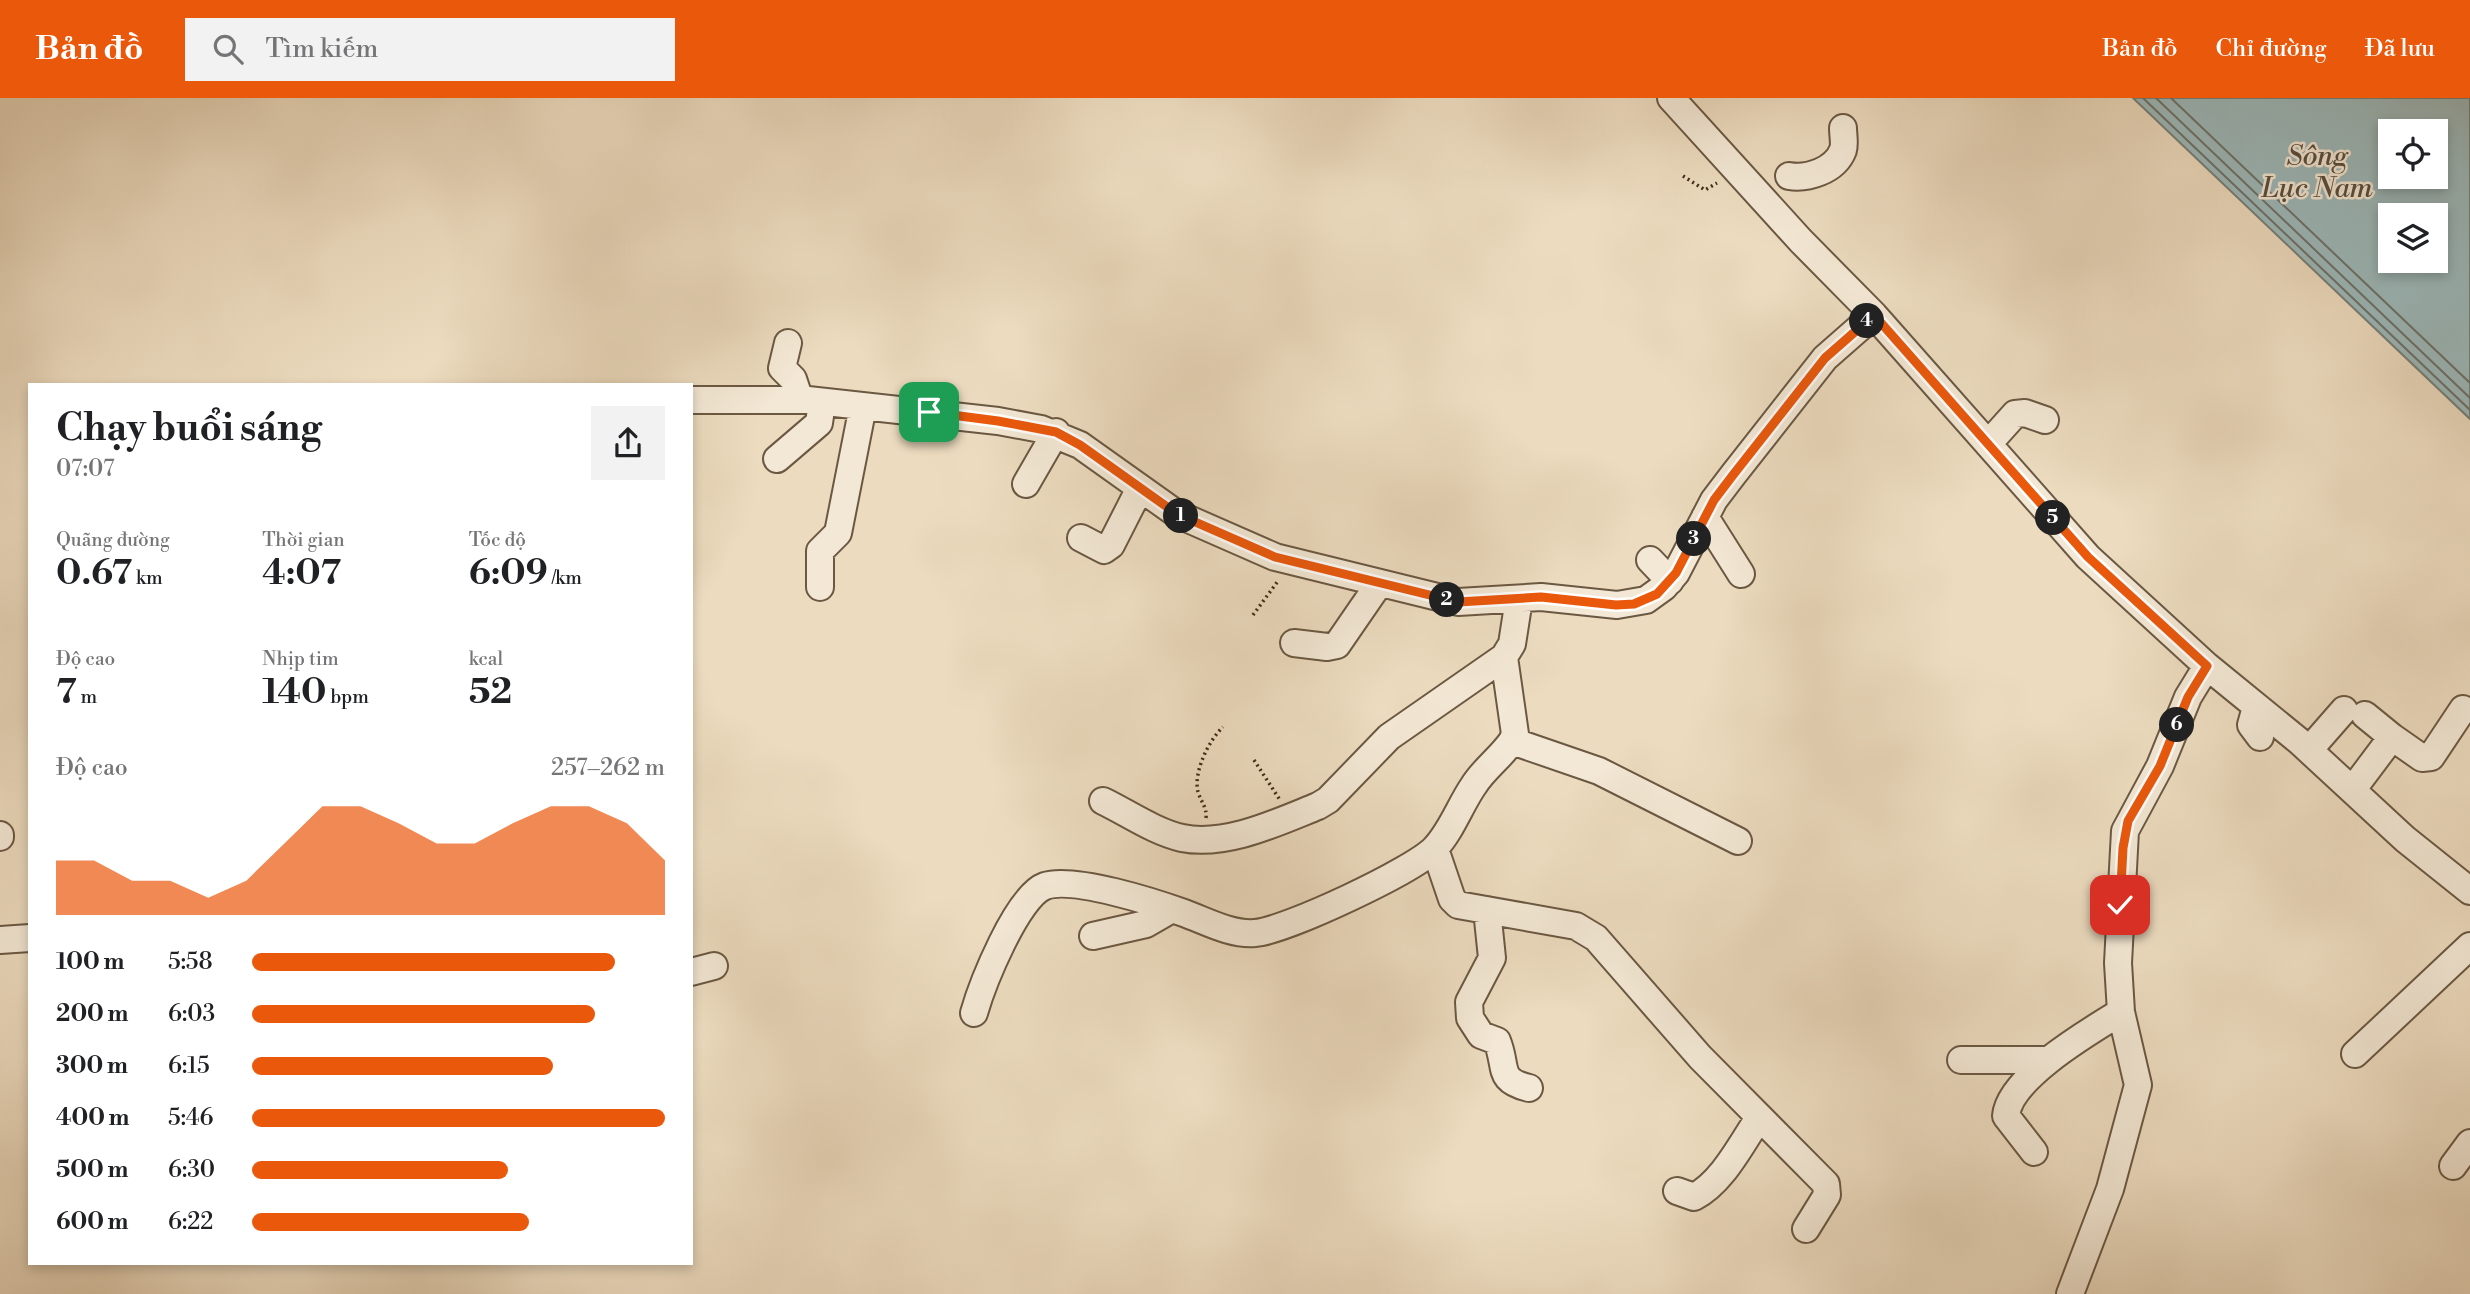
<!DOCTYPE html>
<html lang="vi">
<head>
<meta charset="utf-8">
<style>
	body { margin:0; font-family:"Libre Bodoni",serif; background:#f2f2f2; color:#202124; height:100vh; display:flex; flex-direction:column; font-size:26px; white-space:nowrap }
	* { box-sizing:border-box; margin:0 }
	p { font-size:23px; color:#757577 }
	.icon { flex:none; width:38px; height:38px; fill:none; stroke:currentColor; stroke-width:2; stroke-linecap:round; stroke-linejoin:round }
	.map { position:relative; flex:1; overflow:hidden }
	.drawer { position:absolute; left:28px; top:285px; width:665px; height:882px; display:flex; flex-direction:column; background:#fff; border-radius:0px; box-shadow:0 4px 10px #0003 }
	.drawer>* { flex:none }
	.buttons { position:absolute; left:2378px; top:21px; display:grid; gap:14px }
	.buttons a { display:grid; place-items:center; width:70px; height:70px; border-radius:0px; background:#fff; box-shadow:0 4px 10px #0003; font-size:35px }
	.pin { position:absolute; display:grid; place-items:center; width:60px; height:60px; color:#fff; margin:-30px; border-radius:14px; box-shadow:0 4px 10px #0006 }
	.km { position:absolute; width:35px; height:35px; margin:-18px; border-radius:50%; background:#222; color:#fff; font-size:19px; line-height:35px; text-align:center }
	.round { display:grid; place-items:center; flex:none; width:74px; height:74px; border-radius:0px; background:#f2f2f2 }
	.summary { display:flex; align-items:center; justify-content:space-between; height:119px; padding:0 28px }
	h1 { font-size:38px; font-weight:800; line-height:52px }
	.stats { display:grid; grid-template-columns:repeat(3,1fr); gap:10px; height:119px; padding:7px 28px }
	.stats div { display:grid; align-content:center }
	.stats b { font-size:35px; font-weight:800 }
	.stats small { font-size:19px; font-weight:400 }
	.stats p { font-size:19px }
	.chart { height:196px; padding:14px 28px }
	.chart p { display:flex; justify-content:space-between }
	.chart svg { width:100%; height:126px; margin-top:7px; fill:#ea580c; opacity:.7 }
	ul { padding:0 28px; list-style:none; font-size:23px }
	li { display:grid; grid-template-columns:112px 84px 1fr; align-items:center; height:52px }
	li i { height:18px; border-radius:9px; background:#ea580c }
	header { display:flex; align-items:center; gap:42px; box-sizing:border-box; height:98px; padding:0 35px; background:#ea580c; color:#fff }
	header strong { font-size:33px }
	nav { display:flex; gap:38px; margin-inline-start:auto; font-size:24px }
	.search { width:490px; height:63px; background:#f2f2f2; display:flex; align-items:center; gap:18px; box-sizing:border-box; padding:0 24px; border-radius:0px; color:#757577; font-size:26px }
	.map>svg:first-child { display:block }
</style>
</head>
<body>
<header>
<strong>Bản đồ</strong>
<div class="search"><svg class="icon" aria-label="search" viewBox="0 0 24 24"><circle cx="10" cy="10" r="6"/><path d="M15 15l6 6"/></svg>Tìm kiếm</div>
<nav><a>Bản đồ</a><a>Chỉ đường</a><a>Đã lưu</a></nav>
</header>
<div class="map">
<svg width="2470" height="1196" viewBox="0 0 2470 1196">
	<rect width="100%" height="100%" fill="#ecdbbf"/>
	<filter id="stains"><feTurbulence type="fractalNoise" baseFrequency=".00286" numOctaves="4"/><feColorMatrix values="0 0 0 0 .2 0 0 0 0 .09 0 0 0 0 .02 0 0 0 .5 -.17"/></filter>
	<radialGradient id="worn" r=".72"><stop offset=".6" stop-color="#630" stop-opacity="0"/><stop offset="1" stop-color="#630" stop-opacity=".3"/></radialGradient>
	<!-- water -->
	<path fill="#9cb9bb" stroke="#77817a" stroke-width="2" fill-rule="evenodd" d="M2133 0H2470V321ZM2390 33H2436V79H2390ZM2390 117H2436V163H2390Z"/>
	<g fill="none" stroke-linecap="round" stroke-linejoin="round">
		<!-- shore -->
		<path stroke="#6e726a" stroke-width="2" d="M2143 0 2470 312
			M2156 0 2470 300
			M2171 0 2470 285"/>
		<!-- minor casing -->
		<g stroke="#6b5842" stroke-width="30">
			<path id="minor" d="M1671 0 1801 143 1874 217 2088 459 2207 568 2299 643 2405 741 2470 793
				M1789 78C1807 81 1835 73 1843 52 1845 46 1843 37 1843 30
				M788 245 782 270 793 281 800 302
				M691 302H808L998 323 1041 331 1080 347 1177 416 1275 459 1458 504 1541 499 1617 507 1646 502 1664 489 1676 475 1714 402 1733 377 1825 260 1874 217
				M1988 346 2015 316 2025 315 2045 322
				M777 361 819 325 822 304
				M1026 386 1056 334
				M1705 419 1741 476
				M1081 440 1104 452 1111 447 1140 390
				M1650 462 1670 483
				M820 489V453L838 435 863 308
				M1294 545 1327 549 1337 547 1379 486
				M2256 609 2251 627 2260 639
				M2365 617 2392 639
				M1512 643 1599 673 1738 743
				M2309 652 2344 612
				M2353 691 2392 639 2422 660 2431 659 2463 611
				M1103 703C1128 715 1155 734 1182 740 1226 749 1278 724 1318 708L1328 702 1389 639 1504 559 1512 546 1519 501
				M0 739V737
				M1435 751 1452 801 1458 807 1576 828 1596 840 1700 959 1826 1086 1827 1097 1806 1131
				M1487 812 1492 860 1469 904 1470 920 1481 937 1497 943C1508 970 1496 982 1529 990
				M1093 838 1146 826 1172 811
				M0 842 30 840
				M691 874 714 868
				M974 915C982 887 1017 798 1045 788 1073 778 1156 805 1184 815 1206 823 1231 837 1255 835 1285 833 1415 772 1435 750 1452 732 1460 707 1474 687 1484 671 1501 659 1512 643L1515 636 1504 559
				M2355 956 2470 848
				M1961 962H2049
				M2034 1054 2006 1018C2009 980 2090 933 2121 914
				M2453 1068 2470 1045
				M1677 1093 1694 1099C1723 1084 1741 1046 1759 1020
				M2070 1196 2110 1091 2138 987 2121 914 2118 865 2125 733 2160 668 2188 599 2207 568"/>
		</g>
		<!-- path -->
		<path stroke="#402c19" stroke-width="3.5" stroke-dasharray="2 3.5" stroke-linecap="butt" d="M1683 78 1705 92 1717 85
			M1253 517 1278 483
			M1254 662 1280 702
			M1206 720C1207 709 1201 704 1198 694 1193 674 1209 642 1223 629"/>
		<!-- minor -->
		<use href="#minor" stroke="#f3e8d5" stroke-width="26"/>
	</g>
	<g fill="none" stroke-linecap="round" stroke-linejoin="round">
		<!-- route casing -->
		<g stroke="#fff" stroke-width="14">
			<path id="route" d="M929 314 998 323 1056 334 1080 347 1177 416 1275 459 1458 504 1541 499 1616 507 1634 506 1657 496 1676 475 1714 402 1733 377 1825 260 1874 217 2088 459 2207 568 2188 599 2160 668 2128 723 2123 750 2120 807"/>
		</g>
		<!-- route -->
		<use href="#route" stroke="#ea580c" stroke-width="9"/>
	</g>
	<g text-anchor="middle" stroke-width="5" stroke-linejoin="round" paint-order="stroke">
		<!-- water labels -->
		<g font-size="28" font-style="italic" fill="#574f42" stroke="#f3e8d5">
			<text x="2317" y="67">Sông<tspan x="2317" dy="32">Lục Nam</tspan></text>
		</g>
	</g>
	<rect width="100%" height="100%" filter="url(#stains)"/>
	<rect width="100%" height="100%" fill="url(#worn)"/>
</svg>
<div class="buttons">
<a><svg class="icon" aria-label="locate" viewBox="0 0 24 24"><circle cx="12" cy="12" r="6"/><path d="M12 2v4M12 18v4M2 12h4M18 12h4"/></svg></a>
<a><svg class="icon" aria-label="layers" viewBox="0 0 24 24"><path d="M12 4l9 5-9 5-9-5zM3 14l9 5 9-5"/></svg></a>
</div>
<div class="pin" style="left:929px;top:314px;background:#1e9e55"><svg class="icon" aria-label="arrive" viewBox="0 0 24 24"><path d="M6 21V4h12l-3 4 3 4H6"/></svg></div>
<div class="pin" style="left:2120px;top:807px;background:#d93025"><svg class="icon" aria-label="check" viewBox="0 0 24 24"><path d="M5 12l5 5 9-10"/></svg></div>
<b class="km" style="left:1181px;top:418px">1</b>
<b class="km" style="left:1447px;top:502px">2</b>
<b class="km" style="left:1694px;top:441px">3</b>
<b class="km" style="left:1867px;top:223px">4</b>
<b class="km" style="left:2053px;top:420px">5</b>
<b class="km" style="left:2177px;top:627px">6</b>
<section class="drawer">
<div class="summary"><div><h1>Chạy buổi sáng</h1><p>07:07</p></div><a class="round"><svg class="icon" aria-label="share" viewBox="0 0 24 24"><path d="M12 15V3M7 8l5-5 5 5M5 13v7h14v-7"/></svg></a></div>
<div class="stats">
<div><p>Quãng đường</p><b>0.67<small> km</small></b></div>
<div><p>Thời gian</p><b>4:07</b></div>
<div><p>Tốc độ</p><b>6:09<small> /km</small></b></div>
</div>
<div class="stats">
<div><p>Độ cao</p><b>7<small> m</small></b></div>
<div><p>Nhịp tim</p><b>140<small> bpm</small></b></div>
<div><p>kcal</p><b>52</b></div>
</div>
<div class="chart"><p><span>Độ cao</span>257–262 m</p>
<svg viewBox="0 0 160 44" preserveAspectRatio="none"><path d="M0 44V25L10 25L20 32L30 32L40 38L50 32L60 19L70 6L80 6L90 12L100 19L110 19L120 12L130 6L140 6L150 12L160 25V44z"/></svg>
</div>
<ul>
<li><b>100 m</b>5:58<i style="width:88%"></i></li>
<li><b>200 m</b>6:03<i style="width:83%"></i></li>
<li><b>300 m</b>6:15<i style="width:73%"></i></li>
<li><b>400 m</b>5:46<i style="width:100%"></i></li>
<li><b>500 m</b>6:30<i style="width:62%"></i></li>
<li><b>600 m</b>6:22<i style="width:67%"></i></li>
</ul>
</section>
</div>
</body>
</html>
